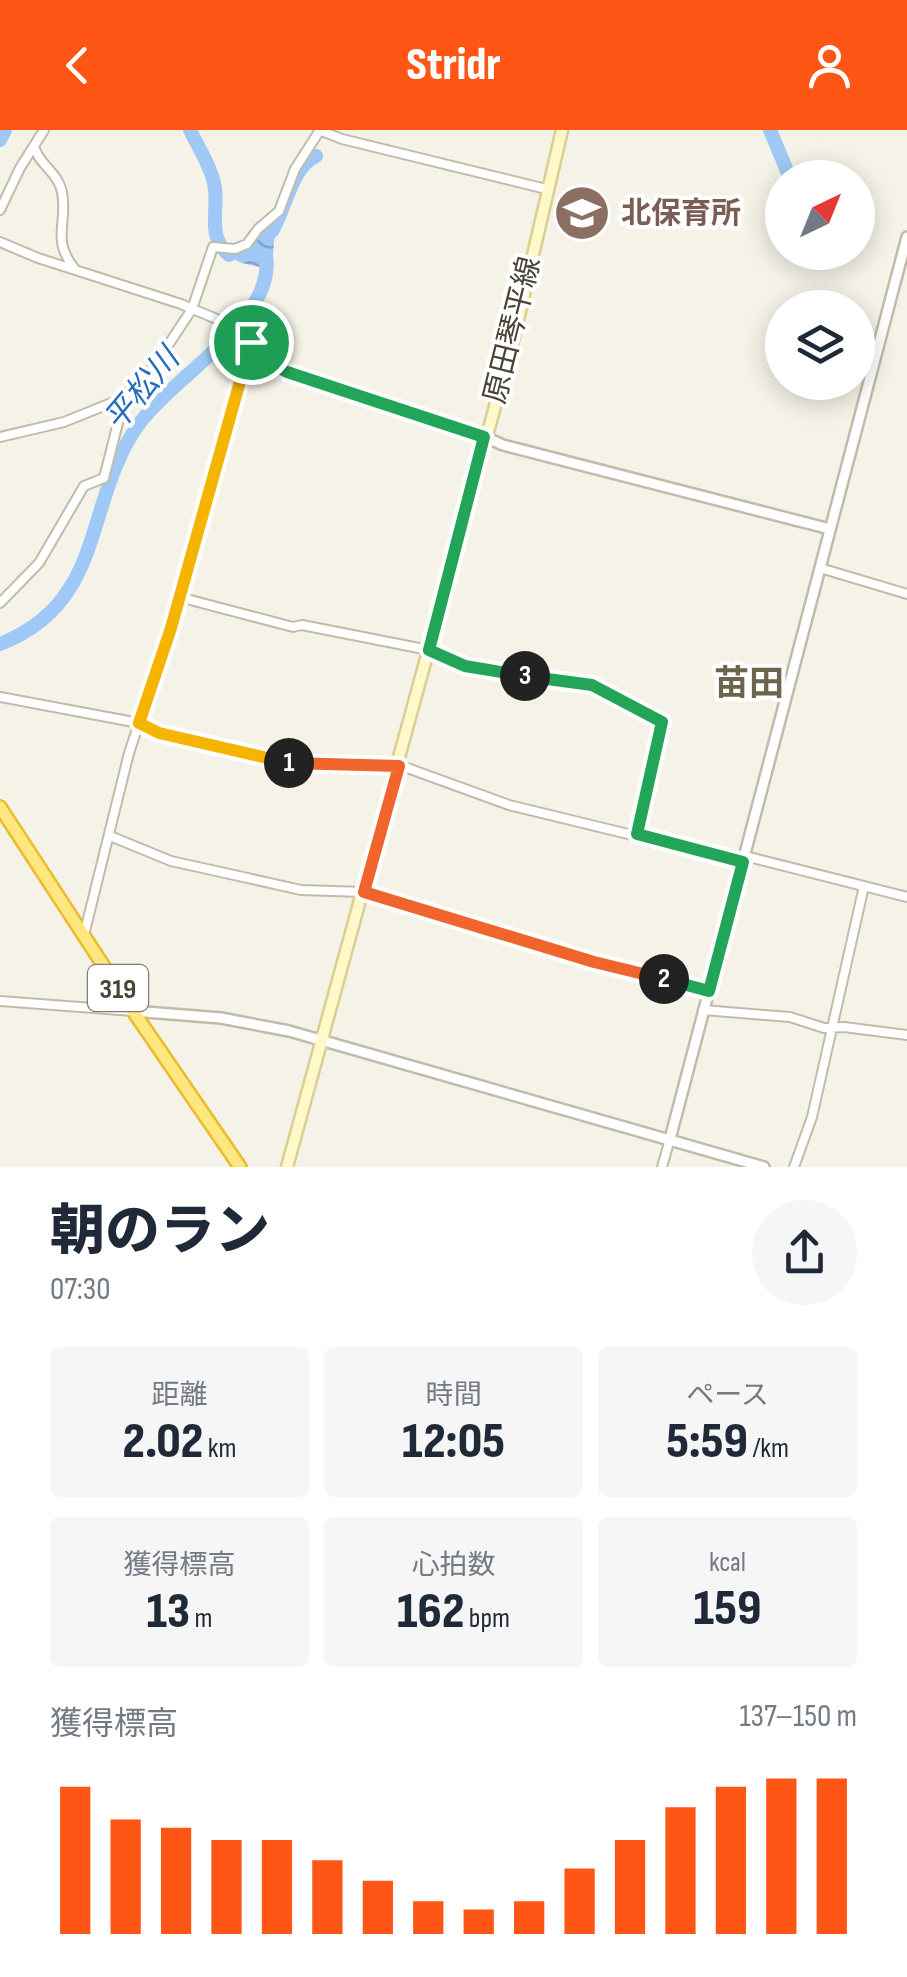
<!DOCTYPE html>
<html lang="ja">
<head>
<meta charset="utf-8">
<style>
	body { margin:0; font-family:"Sofia Sans Condensed","Noto Sans JP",sans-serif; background:#f6f6f7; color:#1f2937; height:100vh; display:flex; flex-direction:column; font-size:38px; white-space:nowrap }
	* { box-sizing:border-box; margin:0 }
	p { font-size:32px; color:#747a83 }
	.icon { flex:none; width:55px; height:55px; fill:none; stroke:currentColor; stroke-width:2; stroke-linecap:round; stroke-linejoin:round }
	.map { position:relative; height:1037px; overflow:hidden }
	.drawer { display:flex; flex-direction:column; background:#fff; flex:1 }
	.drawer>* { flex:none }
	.needle { width:65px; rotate:43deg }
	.controls { position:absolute; left:765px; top:30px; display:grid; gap:20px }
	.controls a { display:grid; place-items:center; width:110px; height:110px; border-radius:50%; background:#fff; box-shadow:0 5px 25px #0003; font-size:50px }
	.pin { position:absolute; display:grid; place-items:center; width:85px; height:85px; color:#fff; margin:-42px; border:5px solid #fff; border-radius:50%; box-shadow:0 2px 10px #0007 }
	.km { position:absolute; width:50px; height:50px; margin:-25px; border-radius:50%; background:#222; color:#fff; font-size:28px; line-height:50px; text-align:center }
	.round { display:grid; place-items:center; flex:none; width:105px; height:105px; border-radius:52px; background:#f6f6f7 }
	.headline { display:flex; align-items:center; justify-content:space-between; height:170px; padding:0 50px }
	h1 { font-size:55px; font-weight:800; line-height:75px }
	.figures { display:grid; grid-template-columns:repeat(3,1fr); gap:15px; height:170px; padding:10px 50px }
	.figures div { display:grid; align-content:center; border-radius:10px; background:#f6f6f7; text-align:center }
	.figures b { font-size:50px; font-weight:800 }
	.figures small { font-size:28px; font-weight:400 }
	.figures p { font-size:28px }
	.chart { height:280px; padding:20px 50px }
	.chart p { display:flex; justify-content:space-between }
	.chart svg { width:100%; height:180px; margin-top:10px; stroke:#ff5515; stroke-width:6 }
	header { display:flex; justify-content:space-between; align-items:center; height:130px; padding:0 50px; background:#ff5515; color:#fff; font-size:45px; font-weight:800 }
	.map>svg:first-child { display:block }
</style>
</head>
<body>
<header><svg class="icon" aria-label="back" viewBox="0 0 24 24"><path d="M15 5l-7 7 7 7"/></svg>Stridr<svg class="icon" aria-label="person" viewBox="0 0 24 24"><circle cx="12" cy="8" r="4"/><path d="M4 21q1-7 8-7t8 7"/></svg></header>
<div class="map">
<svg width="907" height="1037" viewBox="0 0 907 1037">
	<defs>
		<pattern id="water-waves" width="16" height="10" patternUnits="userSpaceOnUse" patternTransform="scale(2.5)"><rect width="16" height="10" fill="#a0c8f6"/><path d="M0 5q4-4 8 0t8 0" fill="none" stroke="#84a4c8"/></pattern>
	</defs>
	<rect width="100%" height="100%" fill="#f5f3e8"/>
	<!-- water -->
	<path fill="url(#water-waves)" d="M282 84 274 111 272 140 242 133 217 122 239 121 263 96Z"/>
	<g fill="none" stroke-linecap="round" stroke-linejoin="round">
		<!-- river -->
		<path stroke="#a0c8f6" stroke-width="14" d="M190 0C198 17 213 40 215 59 218 84 207 106 229 125
			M770 0 790 48
			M0 10 5 0
			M272 101C287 77 290 39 316 26
			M0 514C110 471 82 367 142 290 177 244 276 189 266 125"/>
		<!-- minor casing -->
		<g stroke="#c1bca9" stroke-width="12">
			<path id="minor" d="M319 0 342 9 546 59
				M34 16C38 34 58 42 62 62 68 93 51 109 74 138
				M0 80 20 38 44 0
				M0 112 38 128 181 174 226 193 287 242 485 307
				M0 307 64 292 121 269 155 235 192 179 213 117 235 119 247 114 258 99 279 81 295 39 320 0
				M820 438 907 464
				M179 467 293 497 302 495 429 520 482 541 592 555 663 592 637 704
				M0 473 39 433 84 356 104 348 120 285 121 269
				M0 567 139 593 159 603 292 634 399 635 509 675 743 732
				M110 706 171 731 216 741 301 760 364 762 595 832 709 861
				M745 726 907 767
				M84 805 129 623 171 498 251 212
				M0 871 133 881
				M703 880 790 887 824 898 844 897 907 905
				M662 1037 670 1009
				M794 1037 812 987 864 756"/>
		</g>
		<!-- tertiary casing -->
		<g stroke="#c1bca9" stroke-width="14">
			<path id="tertiary" d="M485 307 503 315 830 399
				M133 881 221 888 289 901 764 1037
				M670 1009 907 107"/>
		</g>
		<!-- secondary casing -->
		<g stroke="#d9cf94" stroke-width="15">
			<path id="secondary" d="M287 1037 514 207 562 0"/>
		</g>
		<!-- trunk casing -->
		<g stroke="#eabc2d" stroke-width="16">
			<path id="trunk" d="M0 677 133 881 240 1037"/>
		</g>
		<!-- minor -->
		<use href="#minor" stroke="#fff" stroke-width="8"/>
		<!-- tertiary -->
		<use href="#tertiary" stroke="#fff" stroke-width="9"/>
		<!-- secondary -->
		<use href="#secondary" stroke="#fff8c8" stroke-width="10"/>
		<!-- trunk -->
		<use href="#trunk" stroke="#ffe780" stroke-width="11"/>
	</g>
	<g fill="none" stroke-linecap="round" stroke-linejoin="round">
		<!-- split-1 casing -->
		<g stroke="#fff" stroke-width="20">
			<path id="split-1" d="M251 212 171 498 139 593 159 603 289 633"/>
		</g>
		<!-- split-2 casing -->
		<g stroke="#fff" stroke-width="20">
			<path id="split-2" d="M289 633 399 636 364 762 594 832 664 849"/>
		</g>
		<!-- split-3 casing -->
		<g stroke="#fff" stroke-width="20">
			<path id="split-3" d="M525 546 592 555 662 592 637 704 743 732 709 861 664 849"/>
		</g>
		<!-- split-4 casing -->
		<g stroke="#fff" stroke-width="20">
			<path id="split-4" d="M251 212 275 236 287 242 484 307 429 520 465 536 525 546"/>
		</g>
		<!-- split-1 -->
		<use href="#split-1" stroke="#f5b400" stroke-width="12"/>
		<!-- split-2 -->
		<use href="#split-2" stroke="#f0652b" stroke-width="12"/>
		<!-- split-3 -->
		<use href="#split-3" stroke="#22a559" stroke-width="12"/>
		<!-- split-4 -->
		<use href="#split-4" stroke="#22a559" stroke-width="12"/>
	</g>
	<!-- icons -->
	<defs>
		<g id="school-disc" transform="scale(2.875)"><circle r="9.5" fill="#8d6e63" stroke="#fff"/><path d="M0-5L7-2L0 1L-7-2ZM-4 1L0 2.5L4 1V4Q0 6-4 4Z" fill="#fff"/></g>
	</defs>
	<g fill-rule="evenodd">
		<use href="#school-disc" x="582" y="83"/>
	</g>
	<g text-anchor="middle" stroke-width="8" stroke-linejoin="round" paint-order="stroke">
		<!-- shield labels -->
		<rect fill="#fff" stroke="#807c72" stroke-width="2.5" x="88" y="835" width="60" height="46" rx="8"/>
		<g font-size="28" font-weight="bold" fill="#494436">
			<text x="118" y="868">319</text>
		</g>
		<!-- education labels -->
		<g font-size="30" font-weight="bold" fill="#785e54" stroke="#fff" text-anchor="start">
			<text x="621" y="93">北保育所</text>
		</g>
		<!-- street labels -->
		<g font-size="30" fill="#494436" stroke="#fff">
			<text transform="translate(512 200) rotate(-76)" y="10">原田琴平線</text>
		</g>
		<!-- water labels -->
		<g font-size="32" font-style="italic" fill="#266bbe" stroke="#fff">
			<text transform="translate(141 259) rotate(-50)" y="11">平松川</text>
		</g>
		<!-- quarter labels -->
		<g font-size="35" font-weight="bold" fill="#6d644c" stroke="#fff">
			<text x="749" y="565">苗田</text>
		</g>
	</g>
</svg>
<div class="controls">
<a><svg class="needle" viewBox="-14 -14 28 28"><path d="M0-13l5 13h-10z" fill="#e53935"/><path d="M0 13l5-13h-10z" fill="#747a83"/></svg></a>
<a><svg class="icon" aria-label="layers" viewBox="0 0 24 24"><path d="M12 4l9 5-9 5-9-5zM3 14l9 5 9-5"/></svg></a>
</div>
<div class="pin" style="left:251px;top:212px;background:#1e9e55"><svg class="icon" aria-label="arrive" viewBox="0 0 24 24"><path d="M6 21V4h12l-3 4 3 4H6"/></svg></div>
<b class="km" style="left:289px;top:633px">1</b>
<b class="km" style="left:664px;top:849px">2</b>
<b class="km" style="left:525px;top:546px">3</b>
</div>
<section class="drawer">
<div class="headline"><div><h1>朝のラン</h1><p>07:30</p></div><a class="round"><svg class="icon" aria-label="share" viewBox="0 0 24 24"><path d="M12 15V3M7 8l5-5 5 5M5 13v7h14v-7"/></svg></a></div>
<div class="figures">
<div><p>距離</p><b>2.02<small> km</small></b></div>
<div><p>時間</p><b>12:05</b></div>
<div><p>ペース</p><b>5:59<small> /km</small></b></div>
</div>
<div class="figures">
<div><p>獲得標高</p><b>13<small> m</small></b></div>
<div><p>心拍数</p><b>162<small> bpm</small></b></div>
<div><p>kcal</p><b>159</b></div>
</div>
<div class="chart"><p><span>獲得標高</span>137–150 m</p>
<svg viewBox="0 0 160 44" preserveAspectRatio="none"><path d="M5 44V8M15 44V16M25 44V18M35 44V21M45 44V21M55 44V26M65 44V31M75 44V36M85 44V38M95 44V36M105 44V28M115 44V21M125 44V13M135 44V8M145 44V6M155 44V6"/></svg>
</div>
</section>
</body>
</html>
